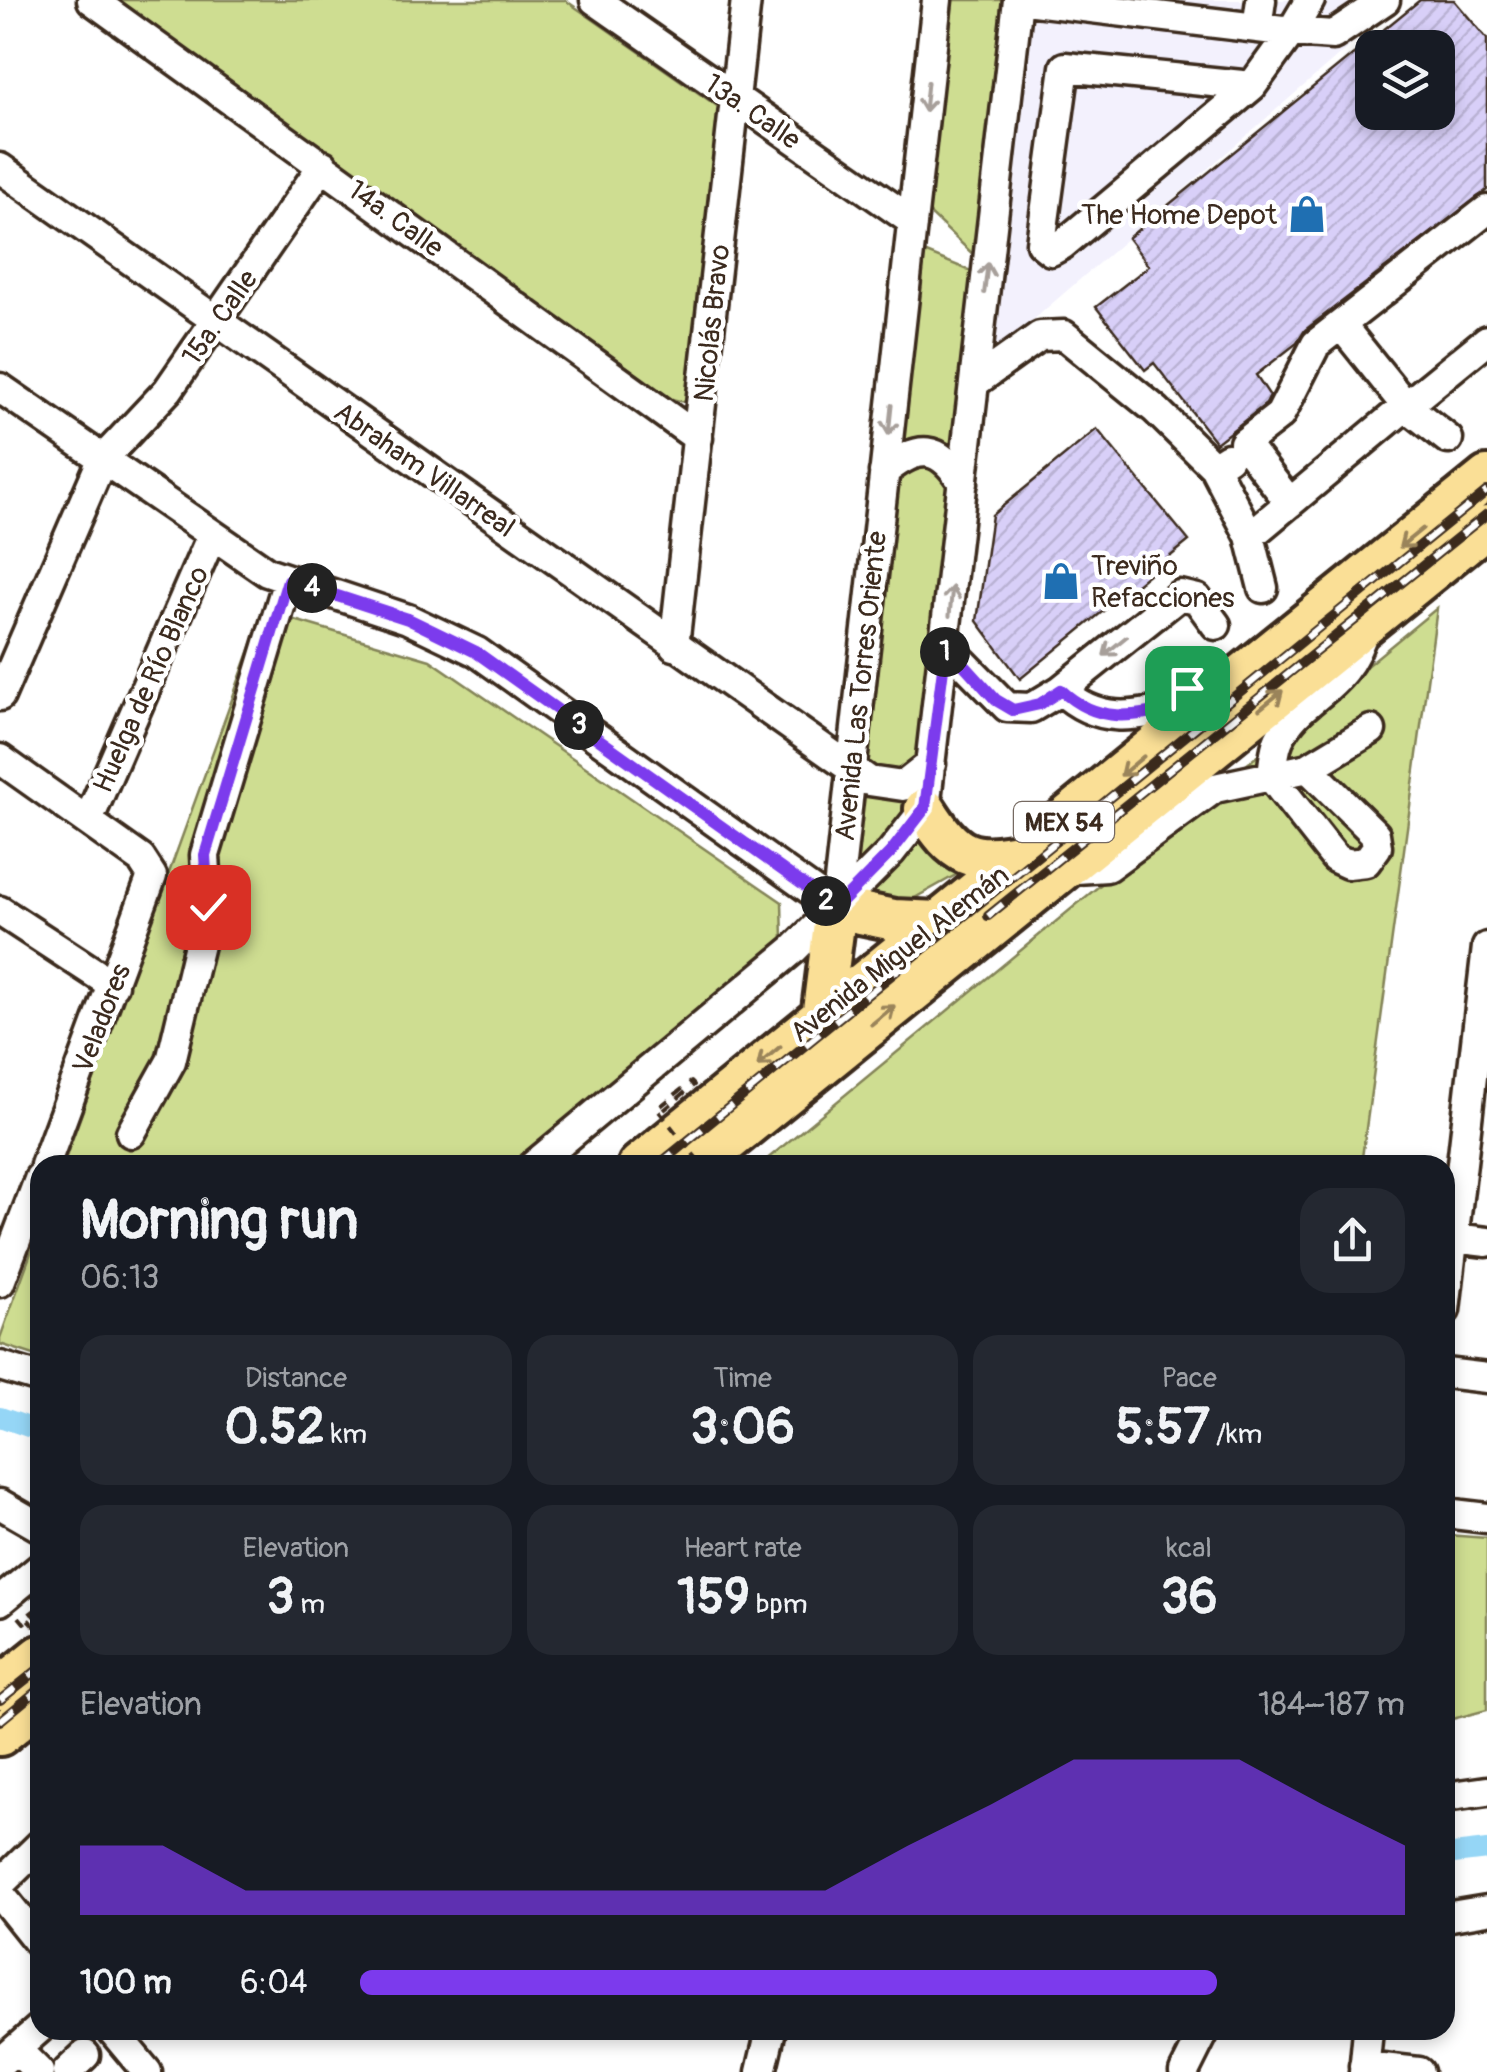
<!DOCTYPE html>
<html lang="en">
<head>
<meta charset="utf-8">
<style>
	body { margin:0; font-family:Pangolin,sans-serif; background:#242831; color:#f1f3f6; height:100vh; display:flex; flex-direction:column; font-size:38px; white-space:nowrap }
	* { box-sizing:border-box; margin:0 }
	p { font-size:32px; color:#9ea1a6 }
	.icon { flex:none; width:55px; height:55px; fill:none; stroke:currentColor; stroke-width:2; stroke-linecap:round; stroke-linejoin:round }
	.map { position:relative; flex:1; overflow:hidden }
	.drawer { position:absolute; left:30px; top:1155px; width:1425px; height:885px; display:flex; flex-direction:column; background:#171b24; border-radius:30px; box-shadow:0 5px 15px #0003 }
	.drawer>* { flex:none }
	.controls { position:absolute; left:1355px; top:30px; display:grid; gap:20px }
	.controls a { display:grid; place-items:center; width:100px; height:100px; border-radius:20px; background:#171b24; box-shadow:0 5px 15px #0003; font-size:50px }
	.pin { position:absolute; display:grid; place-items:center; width:85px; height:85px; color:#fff; margin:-42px; border-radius:20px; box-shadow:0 5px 15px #0006 }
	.km { position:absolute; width:50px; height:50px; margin:-25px; border-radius:50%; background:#222; color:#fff; font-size:28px; line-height:50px; text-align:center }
	.round { display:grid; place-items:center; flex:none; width:105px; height:105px; border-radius:30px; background:#242831 }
	.summary { display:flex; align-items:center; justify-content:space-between; height:170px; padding:0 50px }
	h1 { font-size:55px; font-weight:700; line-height:75px }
	.stats { display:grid; grid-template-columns:repeat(3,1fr); gap:15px; height:170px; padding:10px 50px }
	.stats div { display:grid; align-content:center; border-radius:25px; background:#242831; text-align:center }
	.stats b { font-size:50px; font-weight:700 }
	.stats small { font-size:28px; font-weight:400 }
	.stats p { font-size:28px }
	.chart { height:280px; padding:20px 50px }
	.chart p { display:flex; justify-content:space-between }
	.chart svg { width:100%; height:180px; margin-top:10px; fill:#7c3aed; opacity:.7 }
	ul { padding:0 50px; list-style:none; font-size:32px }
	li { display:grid; grid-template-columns:160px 120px 1fr; align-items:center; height:75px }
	li i { height:25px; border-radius:12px; background:#7c3aed }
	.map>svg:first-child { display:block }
</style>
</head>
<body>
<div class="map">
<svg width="1487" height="2072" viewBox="0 0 1487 2072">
	<defs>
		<pattern id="building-hatch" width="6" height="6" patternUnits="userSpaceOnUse" patternTransform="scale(2.5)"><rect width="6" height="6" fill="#d8cff8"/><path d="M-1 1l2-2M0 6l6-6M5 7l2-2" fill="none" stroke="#bab2d4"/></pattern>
	</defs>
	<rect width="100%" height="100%" fill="#fff"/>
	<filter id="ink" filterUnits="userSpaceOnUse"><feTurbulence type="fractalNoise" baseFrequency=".01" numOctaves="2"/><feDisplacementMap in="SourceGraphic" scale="20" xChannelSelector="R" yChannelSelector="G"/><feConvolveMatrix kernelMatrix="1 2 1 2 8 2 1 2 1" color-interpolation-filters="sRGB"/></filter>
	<g filter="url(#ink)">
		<!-- built -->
		<path fill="#f3f1fd" d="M1034 0H1403L989 358Z"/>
		<!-- green -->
		<path fill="#cedd91" stroke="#848458" stroke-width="2.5" d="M114 0H565L720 108 688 403 672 399Z
			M948 0H1007L978 259 925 209Z
			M919 250 976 273 957 447 899 440Z
			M926 460 953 481 922 767 883 776 863 760 894 475Z
			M1437 608 1361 1165H760Z
			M264 611 430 660 782 902 783 941 512 1165H63Z
			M861 789 895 800 919 791 917 809 850 870Z
			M922 828 970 867 902 905 851 901Z
			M40 1228V1357L0 1344V1338Z
			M1446 1535 1487 1538V1710L1445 1721Z"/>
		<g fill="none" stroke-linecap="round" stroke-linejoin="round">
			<!-- canal -->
			<path stroke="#95d6f6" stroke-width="20" d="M0 1417 40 1431
				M1445 1855 1487 1850"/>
		</g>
		<!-- building -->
		<path fill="url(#building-hatch)" stroke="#3b2a1e" stroke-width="2.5" fill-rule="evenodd" d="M1420 0H1454L1487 39V190L1305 330 1297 343 1256 375 1270 396 1266 404 1216 443 1154 363 1145 370 1096 307 1149 266 1128 238ZM1372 48H1438V112H1372Z
			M1097 429 1189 541 1020 679 977 621 992 515Z"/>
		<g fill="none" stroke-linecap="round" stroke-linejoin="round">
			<!-- minor casing -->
			<g stroke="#3b2a1e" stroke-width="35">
				<path id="minor" d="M92 0 698 438
					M595 0 912 221
					M1025 0 1291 32 1310 0
					M1257 28 1261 0
					M1252 86 1065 67 1041 243 1051 251 1062 245 1252 86 1291 32 1333 35 1385 0
					M0 168 869 781 903 786 931 764
					M1341 325 1406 406 1487 340
					M974 383 1040 336 1064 335 1156 410 1214 467
					M0 388 267 572 408 619 477 652 836 908
					M1228 458 1214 467 1250 536
					M884 472C918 444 939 444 963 483
					M1290 503 1244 443 1280 415 1316 344 1487 210
					M1263 588 1250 536 1406 406 1448 439
					M946 645 1007 707 1031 708 1061 690
					M674 646 746 0
					M0 696 102 460 168 390 323 165
					M1179 706C1134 718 1097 724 1061 690L1180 595 1197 599 1216 625
					M0 759 141 859 152 876 45 1165
					M1308 768 1375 834 1377 847 1366 862 1348 864 1335 858 1272 778C1273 766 1274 750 1279 739 1303 691 1346 695 1365 626
					M88 821 211 537
					M1061 870 1107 867 1215 788 1308 768 1371 730
					M836 908 937 0
					M0 911 113 985
					M131 1133 171 1061 208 907 205 855 288 580
					M534 1165 794 949 891 852 925 809 1018 0
					M1445 1237 1487 1242
					M0 1282 40 1177
					M1445 1310 1487 947
					M0 1366 40 1378
					M1445 1373 1487 1378
					M0 1504 40 1527
					M1445 1513 1487 1518
					M0 1601 40 1568
					M1445 1797 1487 1791
					M0 1884 40 1845
					M0 1894 40 1944
					M1445 1917 1487 1910
					M112 2030 147 2072
					M16 2049 39 2072
					M0 2063 40 2028
					M1364 2066 1419 2072
					M67 2072 85 2055
					M761 2072 771 2030
					M1184 2072 1205 2030
					M1364 2072 1368 2030"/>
			</g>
			<!-- highway casing -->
			<g stroke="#3b2a1e" stroke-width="48">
				<path id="highway" d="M925 809C955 857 971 865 1027 852
					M823 1010 836 908 894 920 938 922
					M639 1165C921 934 1204 706 1487 477
					M699 1165 1487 526
					M0 1688 40 1656
					M0 1735 40 1702"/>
			</g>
			<!-- path -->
			<path stroke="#3b2a1e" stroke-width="4" stroke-dasharray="10 8" stroke-linecap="butt" d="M19 1617 24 1623 40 1610"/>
			<!-- minor -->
			<use href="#minor" stroke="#fff" stroke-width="28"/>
			<!-- highway -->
			<use href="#highway" stroke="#fadf96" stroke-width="40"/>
			<!-- rail casing -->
			<g stroke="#3b2a1e" stroke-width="10">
				<path id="rail" d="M988 916 1487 514
					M658 1165 1487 491
					M0 1700 40 1668
					M0 1721 40 1688"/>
			</g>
			<!-- rail -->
			<use href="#rail" stroke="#fff" stroke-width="6" stroke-dasharray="19" stroke-linecap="butt"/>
			<!-- path-bridge -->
			<path stroke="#3b2a1e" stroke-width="4" stroke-dasharray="10 8" stroke-linecap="butt" d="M664 1110 694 1085 691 1082 657 1109 702 1165
				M35 1627 26 1617 40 1606"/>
		</g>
		<!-- one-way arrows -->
		<defs><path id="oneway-shaft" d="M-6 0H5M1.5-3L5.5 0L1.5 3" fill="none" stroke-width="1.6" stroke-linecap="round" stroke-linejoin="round" transform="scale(2.5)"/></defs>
		<g stroke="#a79f9a">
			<use href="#oneway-shaft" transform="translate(926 97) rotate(96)"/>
			<use href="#oneway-shaft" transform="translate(986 278) rotate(-83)"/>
			<use href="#oneway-shaft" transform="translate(890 420) rotate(96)"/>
			<use href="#oneway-shaft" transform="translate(951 601) rotate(-84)"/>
			<use href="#oneway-shaft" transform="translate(1115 646) rotate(141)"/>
		</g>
		<g stroke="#9a845a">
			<use href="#oneway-shaft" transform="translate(1411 538) rotate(141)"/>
			<use href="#oneway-shaft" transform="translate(1271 700) rotate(-39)"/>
			<use href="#oneway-shaft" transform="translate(1132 766) rotate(140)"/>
			<use href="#oneway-shaft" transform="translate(883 1015) rotate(-39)"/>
			<use href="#oneway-shaft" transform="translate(769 1056) rotate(140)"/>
		</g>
	</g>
	<g fill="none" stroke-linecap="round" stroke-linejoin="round" filter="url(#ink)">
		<!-- route casing -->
		<g stroke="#fff" stroke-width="20">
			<path id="route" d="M208 907 205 855 288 580 408 619 476 652 836 908 891 852 925 808 946 645 996 700 1013 710 1040 704 1061 690C1097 724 1134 718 1179 706L1187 688"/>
		</g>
		<!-- route -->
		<use href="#route" stroke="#7c3aed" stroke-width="12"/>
	</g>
	<!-- icons -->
	<defs>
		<g id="shop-bare" transform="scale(3)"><path d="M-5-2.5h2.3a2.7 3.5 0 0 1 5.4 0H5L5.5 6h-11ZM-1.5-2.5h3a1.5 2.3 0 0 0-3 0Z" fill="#1f6fb2" stroke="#fff" stroke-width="2.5" paint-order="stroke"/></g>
	</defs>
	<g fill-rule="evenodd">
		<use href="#shop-bare" x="1307" y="214"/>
		<use href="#shop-bare" x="1061" y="581"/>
	</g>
	<g text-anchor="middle" stroke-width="9" stroke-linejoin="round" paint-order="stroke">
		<!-- shield labels -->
		<rect fill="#fff" stroke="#766a62" stroke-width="2.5" x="1014" y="802" width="100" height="40" rx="8"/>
		<g font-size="25" font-weight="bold" fill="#3b2a1e">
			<text x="1064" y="831">MEX 54</text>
		</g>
		<!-- street labels -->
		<g font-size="28" fill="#3b2a1e" stroke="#fff">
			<text transform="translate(753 111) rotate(35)" y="10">13a. Calle</text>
			<text transform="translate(396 218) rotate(36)" y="10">14a. Calle</text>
			<text transform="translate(219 317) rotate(-55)" y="10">15a. Calle</text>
			<text transform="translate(711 323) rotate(-84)" y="10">Nicolás Bravo</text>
			<text transform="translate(425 469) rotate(35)" y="10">Abraham Villarreal</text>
			<text transform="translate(150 679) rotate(-66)" y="10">Huelga de Río Blanco</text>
			<text transform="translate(860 686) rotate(-84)" y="10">Avenida Las Torres Oriente</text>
			<text transform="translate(899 953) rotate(-38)" y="10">Avenida Miguel Alemán</text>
			<text transform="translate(101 1018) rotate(-69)" y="10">Veladores</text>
		</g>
		<!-- poi labels -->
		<g font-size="28" fill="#3b2a1e" stroke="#fff" text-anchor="end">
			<text x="1277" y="224">The Home Depot</text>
			<text x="1091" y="575" text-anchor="start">Treviño<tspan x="1091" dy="32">Refacciones</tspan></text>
		</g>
	</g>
</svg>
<div class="controls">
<a><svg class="icon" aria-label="layers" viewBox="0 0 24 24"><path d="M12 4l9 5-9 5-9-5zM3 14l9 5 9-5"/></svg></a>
</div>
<div class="pin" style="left:1187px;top:688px;background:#1e9e55"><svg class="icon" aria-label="arrive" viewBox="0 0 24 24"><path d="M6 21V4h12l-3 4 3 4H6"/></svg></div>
<div class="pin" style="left:208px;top:907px;background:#d93025"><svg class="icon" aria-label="check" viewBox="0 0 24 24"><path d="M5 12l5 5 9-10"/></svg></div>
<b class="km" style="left:945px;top:652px">1</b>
<b class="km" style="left:826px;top:901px">2</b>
<b class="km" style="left:579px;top:725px">3</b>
<b class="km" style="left:312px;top:588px">4</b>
<section class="drawer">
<div class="summary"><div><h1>Morning run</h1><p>06:13</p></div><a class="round"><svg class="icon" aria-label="share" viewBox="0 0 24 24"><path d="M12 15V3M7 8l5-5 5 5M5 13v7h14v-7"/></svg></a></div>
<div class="stats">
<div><p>Distance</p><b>0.52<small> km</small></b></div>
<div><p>Time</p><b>3:06</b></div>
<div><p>Pace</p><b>5:57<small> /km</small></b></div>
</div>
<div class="stats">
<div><p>Elevation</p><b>3<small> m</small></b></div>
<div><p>Heart rate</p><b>159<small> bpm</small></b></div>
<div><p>kcal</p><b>36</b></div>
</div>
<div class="chart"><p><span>Elevation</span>184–187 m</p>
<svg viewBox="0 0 160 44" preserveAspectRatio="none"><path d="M0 44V27L10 27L20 38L30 38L40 38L50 38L60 38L70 38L80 38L90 38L100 27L110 17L120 6L130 6L140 6L150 17L160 27V44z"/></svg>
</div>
<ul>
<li><b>100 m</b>6:04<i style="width:82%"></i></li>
</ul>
</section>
</div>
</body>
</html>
